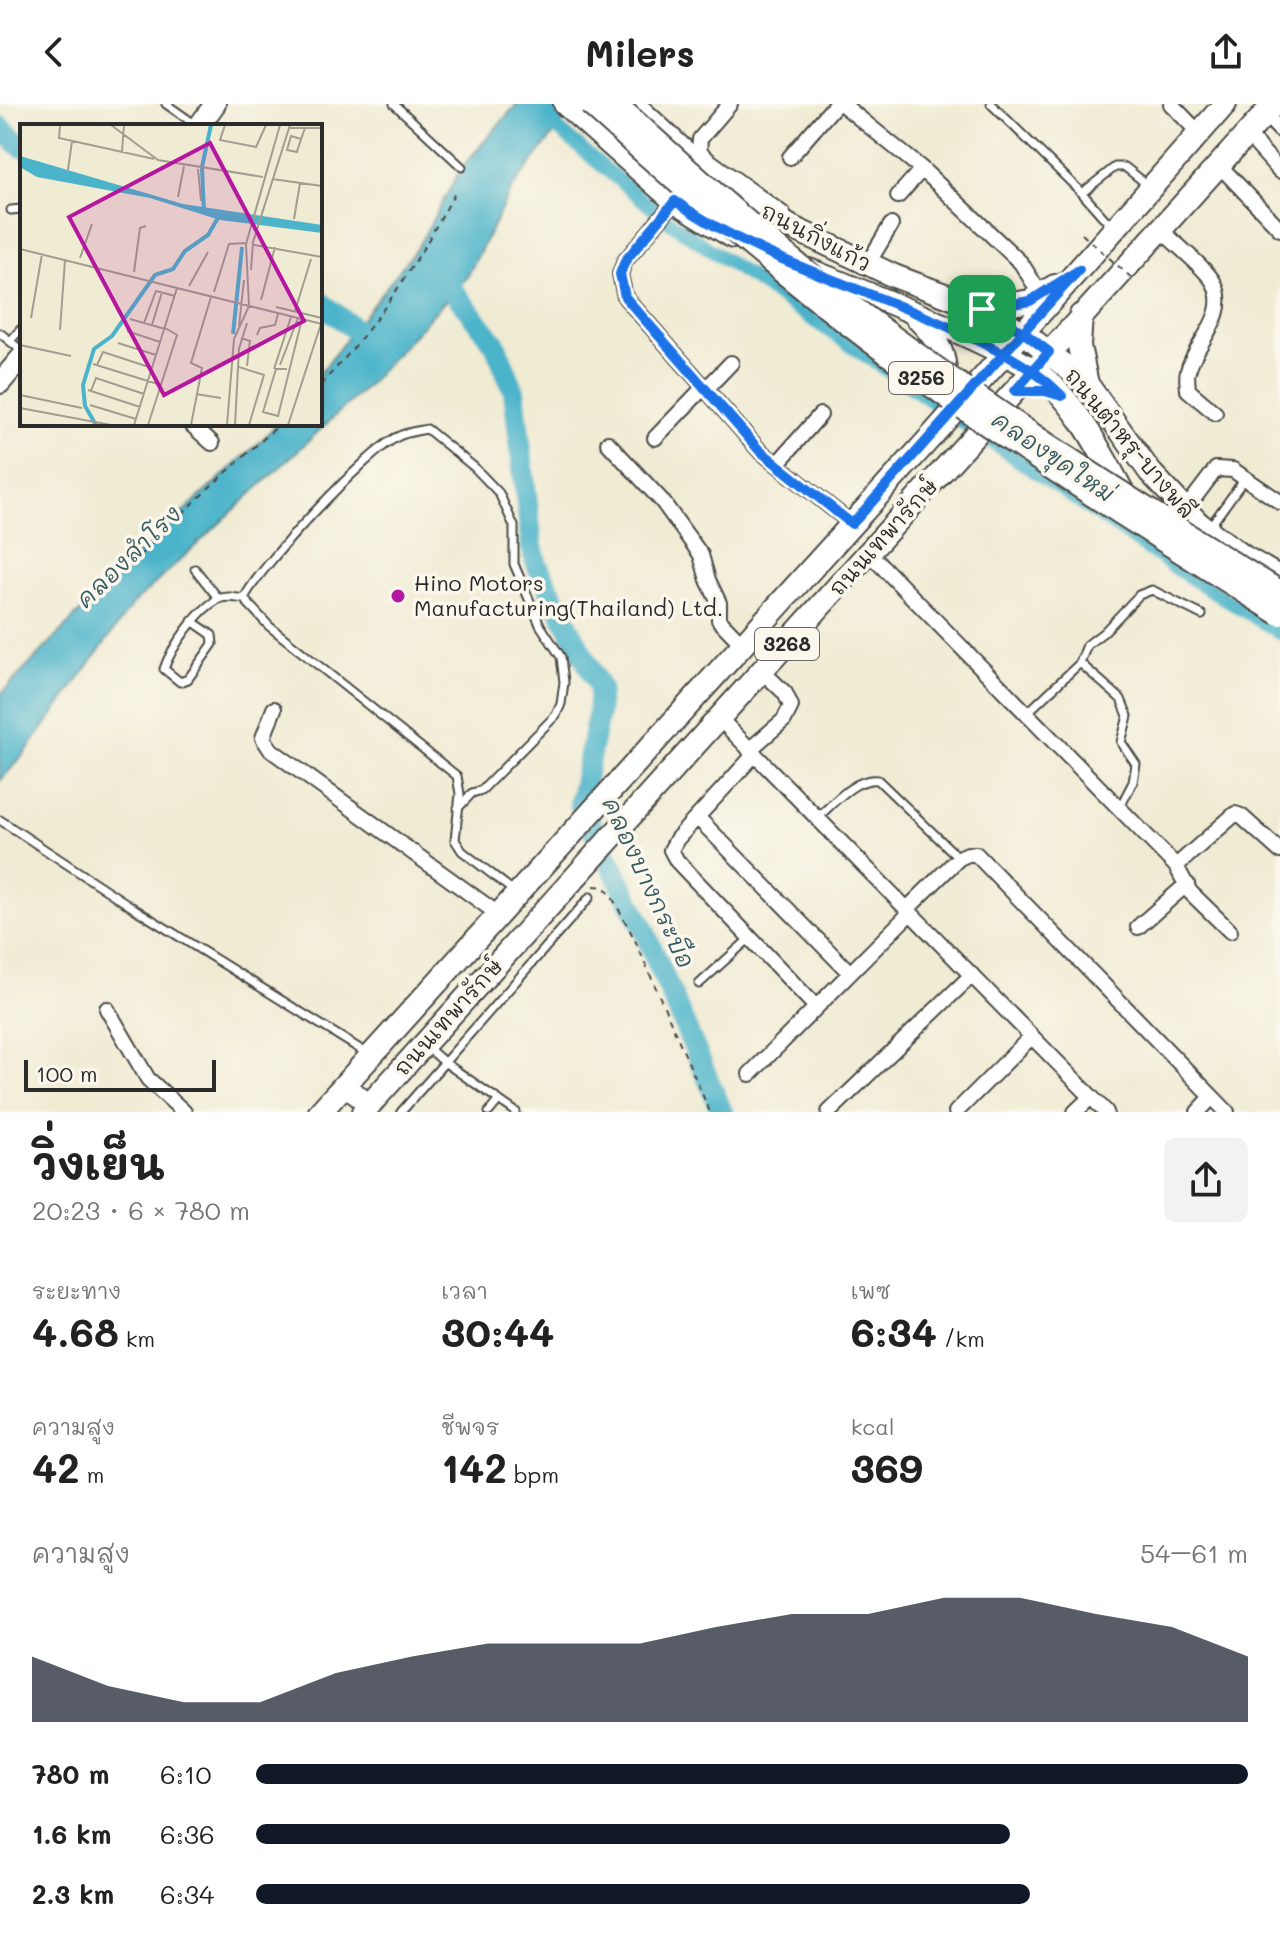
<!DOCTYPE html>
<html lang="th">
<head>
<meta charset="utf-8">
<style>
	body { margin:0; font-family:Mali,"Playpen Sans Thai",sans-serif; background:#f2f2f2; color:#222; height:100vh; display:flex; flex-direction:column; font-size:30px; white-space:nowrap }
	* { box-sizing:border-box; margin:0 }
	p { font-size:26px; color:#767676 }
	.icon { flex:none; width:44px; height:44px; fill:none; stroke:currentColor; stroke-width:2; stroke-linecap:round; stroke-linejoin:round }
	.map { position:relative; height:1008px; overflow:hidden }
	.side { display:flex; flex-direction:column; background:#fff; flex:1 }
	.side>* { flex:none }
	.scale { position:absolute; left:24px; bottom:20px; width:192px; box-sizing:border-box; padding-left:8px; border:4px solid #2b2b2b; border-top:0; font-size:22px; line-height:28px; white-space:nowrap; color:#2b2b2b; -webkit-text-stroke:6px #fbf7ec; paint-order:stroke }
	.pin { position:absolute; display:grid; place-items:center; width:68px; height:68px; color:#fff; margin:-34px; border-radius:16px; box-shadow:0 4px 12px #0006 }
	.round { display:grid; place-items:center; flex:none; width:84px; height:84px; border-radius:12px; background:#f2f2f2 }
	.summary { display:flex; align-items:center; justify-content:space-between; height:136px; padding:0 32px }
	h1 { font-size:44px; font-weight:700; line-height:60px }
	.metrics { display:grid; grid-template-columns:repeat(3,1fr); gap:12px; height:136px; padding:8px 32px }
	.metrics div { display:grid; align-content:center }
	.metrics b { font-size:40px; font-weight:700 }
	.metrics small { font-size:22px; font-weight:400 }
	.metrics p { font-size:22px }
	.chart { height:224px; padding:16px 32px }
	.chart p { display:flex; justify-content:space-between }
	.chart svg { width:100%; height:144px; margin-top:8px; fill:#111827; opacity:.7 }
	ul { padding:0 32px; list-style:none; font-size:26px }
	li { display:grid; grid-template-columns:128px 96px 1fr; align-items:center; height:60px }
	li i { height:20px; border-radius:10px; background:#111827 }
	header { display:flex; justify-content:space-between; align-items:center; height:104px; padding:0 32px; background:#fff; font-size:36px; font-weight:700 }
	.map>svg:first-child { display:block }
</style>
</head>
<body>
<header><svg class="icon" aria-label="back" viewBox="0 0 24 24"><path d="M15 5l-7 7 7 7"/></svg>Milers<svg class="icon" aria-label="share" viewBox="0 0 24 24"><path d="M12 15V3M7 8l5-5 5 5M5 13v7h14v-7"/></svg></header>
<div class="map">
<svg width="1280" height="1008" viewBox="0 0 1280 1008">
	<rect width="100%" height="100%" fill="#fbf7ec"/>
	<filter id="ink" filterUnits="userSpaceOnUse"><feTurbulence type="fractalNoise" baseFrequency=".0125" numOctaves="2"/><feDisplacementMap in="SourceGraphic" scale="16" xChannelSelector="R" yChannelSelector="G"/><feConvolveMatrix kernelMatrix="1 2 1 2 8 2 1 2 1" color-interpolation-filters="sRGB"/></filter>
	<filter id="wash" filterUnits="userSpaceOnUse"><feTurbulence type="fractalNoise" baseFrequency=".006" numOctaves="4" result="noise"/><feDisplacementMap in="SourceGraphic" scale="32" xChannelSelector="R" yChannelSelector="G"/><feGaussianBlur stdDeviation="1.8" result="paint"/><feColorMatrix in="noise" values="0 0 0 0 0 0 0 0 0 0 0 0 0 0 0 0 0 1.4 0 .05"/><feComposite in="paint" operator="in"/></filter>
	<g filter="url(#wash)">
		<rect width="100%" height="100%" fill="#f0ebd3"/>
		<!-- water -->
		<path fill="#4cb4ca" stroke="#3c707a" stroke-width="2" d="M517 0H577L512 84 467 173 366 283 133 500 25 649 0 677V591L126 460 264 334 276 320H320V269L418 142 462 63Z"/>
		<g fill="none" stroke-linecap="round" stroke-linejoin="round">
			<!-- canal -->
			<path stroke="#4cb4ca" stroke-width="14" d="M546 15 664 114 1180 467 1280 529"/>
			<!-- river -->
			<path stroke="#4cb4ca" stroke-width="22" d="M0 23 22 43
				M440 170 495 240 514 287 532 443 537 461 600 584 598 611 580 699 642 822 722 1008
				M320 198 376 242"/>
		</g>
	</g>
	<g filter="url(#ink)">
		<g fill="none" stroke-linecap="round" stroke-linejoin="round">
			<!-- service casing -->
			<g stroke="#494844" stroke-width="11">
				<path id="service" d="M166 0 196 21
					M394 0 462 63
					M991 0 1082 89 1115 63H1125L1149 82
					M1082 89 1112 123
					M11 106 22 105
					M0 229 22 247
					M10 237 22 224
					M1209 424 1245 374
					M195 465 219 495
					M192 517 212 531 213 540 188 575 180 578 164 565C171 544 198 505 219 495 227 491 236 494 244 495
					M1080 559 1121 595 1128 612 1121 638 1136 660 1133 678 1120 703
					M1026 610 1080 559 1087 541 1104 528 1139 491 1152 486 1202 511
					M458 704 472 689 482 686 556 611 561 600 564 578 561 553 540 521 514 460V422L499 389 474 363 427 325C418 327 406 328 397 333 368 347 256 466 244 495L269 522 457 672 460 690 455 736 462 747 516 789
					M817 714C833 700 855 673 878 676L959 754
					M0 716 138 807 368 950
					M699 880 750 834
					M427 943 444 958 516 1008
					M401 1008 590 793
					M489 1008 499 996"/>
			</g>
			<!-- minor casing -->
			<g stroke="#494844" stroke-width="18">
				<path id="minor" d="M730 0 700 35 699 47 707 55 783 110
					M842 0 922 65 1021 159 1041 191
					M1171 0 1199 29
					M1265 10 1280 26
					M1247 30 1280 67
					M790 53 836 0
					M1219 61 1280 125
					M898 92 922 65
					M675 97 625 157 620 170 625 193 759 346 852 420
					M1160 125C1173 138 1207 165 1214 179 1231 212 1194 239 1188 267 1186 273 1188 281 1188 286L1215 309
					M867 161 891 121
					M706 285 731 259
					M191 320 212 339
					M655 334 704 283
					M608 339 662 397 701 451 708 476 719 499V516L742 540
					M777 360 820 311
					M1185 406 1216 365 1233 366 1280 398
					M869 449 1176 762 1235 710 1241 712 1280 747
					M274 605 263 634 271 646 498 810
					M719 614 1106 1008
					M749 646 784 616 791 602 785 589 762 567
					M754 651 677 735 671 746 677 757 816 903
					M697 713 850 869
					M1176 762 1190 788 1230 827
					M907 805 959 754 968 750H976L1227 1008
					M1138 823 1187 780
					M107 905 148 975 184 1008
					M750 970 911 808
					M829 1008 972 871
					M956 1008 1032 932
					M1075 1008 1091 993
					M1198 1008 1212 993"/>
			</g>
			<!-- secondary casing -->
			<g stroke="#494844" stroke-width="24">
				<path id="secondary" d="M199 22 215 0
					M0 279 22 253
					M345 981 369 1001"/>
			</g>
			<!-- primary casing -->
			<g stroke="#494844" stroke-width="26">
				<path id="primary" d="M565 0 672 95 733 133
					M633 0 700 62 744 95 791 123 894 172 982 205 1023 228 1087 280 1150 368 1198 419 1244 453 1280 474
					M809 166C862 187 915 208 967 232 996 246 1027 258 1051 280 1085 313 1105 357 1128 397
					M982 205 1030 197 1055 182
					M1081 211 1079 242 1087 280
					M917 214C939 235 949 256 944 286
					M320 1008 929 335 1225 0
					M363 1008 1274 0"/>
			</g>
			<!-- path -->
			<path stroke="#494844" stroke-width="2" stroke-dasharray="6 6" stroke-linecap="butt" d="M320 281C377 223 419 155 457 85
				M139 452 211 382 280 320
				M594 782 604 783 611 791 635 836 710 1008"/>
			<!-- service -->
			<use href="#service" stroke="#fff" stroke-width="7"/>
			<!-- minor -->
			<use href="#minor" stroke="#fff" stroke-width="14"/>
			<!-- secondary -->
			<use href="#secondary" stroke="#fff" stroke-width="20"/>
			<!-- primary -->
			<use href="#primary" stroke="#fff" stroke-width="22"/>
			<!-- primary-bridge casing -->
			<g stroke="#494844" stroke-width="26" stroke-linecap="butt">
				<path id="primary-bridge" d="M590 0C688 88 786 175 892 253 1017 345 1148 427 1280 510
					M615 0C678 56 740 115 807 168 957 286 1118 389 1280 488"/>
			</g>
			<!-- path-bridge -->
			<path stroke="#494844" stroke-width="2" stroke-dasharray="6 6" stroke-linecap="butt" d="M1082 130 1134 176"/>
			<!-- primary-bridge -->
			<use href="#primary-bridge" stroke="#fff" stroke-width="22"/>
		</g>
	</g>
	<g fill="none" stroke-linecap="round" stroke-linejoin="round" filter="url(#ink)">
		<!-- route casing -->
		<g stroke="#fff" stroke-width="16">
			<path id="route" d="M982 205 1023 228C966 292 909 357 852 420L759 346 625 193 620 170 625 157 675 97C759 156 860 182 953 225 992 244 1032 260 1062 292L1045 287H1015L1049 248 1023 228 1079 166 1030 197 982 205"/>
		</g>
		<!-- route -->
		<use href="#route" stroke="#1a73e8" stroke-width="10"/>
	</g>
	<!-- markers -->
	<circle fill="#b5179e" stroke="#fbf7ec" stroke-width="3" cx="398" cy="492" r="8"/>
	<g text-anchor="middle" stroke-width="7" stroke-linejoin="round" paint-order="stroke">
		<!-- shield labels -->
		<g fill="#fbf7ec" stroke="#696865" stroke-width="2">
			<rect x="889" y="258" width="64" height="32" rx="6"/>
			<rect x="755" y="524" width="64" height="32" rx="6"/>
		</g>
		<g font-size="20" font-weight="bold" fill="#2b2b2b">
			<text x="921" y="281">3256</text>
			<text x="787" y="547">3268</text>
		</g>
		<!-- street labels -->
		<g font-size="22" fill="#2b2b2b" stroke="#fbf7ec">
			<text transform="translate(816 133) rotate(28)" y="8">ถนนกิ่งแก้ว</text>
			<text transform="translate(1130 339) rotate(50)" y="8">ถนนตำหรุ-บางพลี</text>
			<text transform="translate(883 433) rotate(-48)" y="8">ถนนเทพารักษ์</text>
			<text transform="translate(448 913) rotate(-48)" y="8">ถนนเทพารักษ์</text>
		</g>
		<!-- poi labels -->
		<g font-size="22" fill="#2b2b2b" stroke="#fbf7ec" text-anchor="start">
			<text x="414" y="487">Hino Motors<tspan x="414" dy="25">Manufacturing(Thailand) Ltd.</tspan></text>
		</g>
		<!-- water labels -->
		<g font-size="24" font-style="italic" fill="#375b63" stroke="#fbf7ec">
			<text transform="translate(1053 353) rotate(34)" y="8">คลองขุดใหม่</text>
			<text transform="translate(129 453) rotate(-44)" y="8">คลองสำโรง</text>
			<text transform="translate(648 779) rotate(65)" y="8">คลองบางกระบือ</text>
		</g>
	</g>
	<!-- overview -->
	<g transform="translate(20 20)">
		<rect width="302" height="302" fill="#f0ebd3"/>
		<path d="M0 32 163 80 302 101V109L200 96 130 74 17 53 0 43Z" fill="#4cb4ca"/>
		<path fill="none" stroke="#4cb4ca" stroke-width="4" d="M184 89 182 43 191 1M213 210 222 123M76 301 65 282 63 261 74 225 92 212 135 151 153 145 165 127 188 111 199 92"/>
		<path fill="none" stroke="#a19e90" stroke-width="2" d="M40 1 39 14 134 35M91 1 138 36 243 53M205 1 200 16 236 23 246 1M270 4H302M281 15 271 12 267 26 277 28 278 24 285 4M102 28 104 1M178 45 181 77M48 46 52 17M252 55 302 62M158 73 164 42M274 95 280 59M234 121 302 133M0 125 302 200M60 134 72 100M231 146 233 118 270 1M114 148 120 104 126 102M169 162 188 128M194 168 209 120 225 119M241 176 255 123M256 183 302 194M275 187 291 135M11 194 22 130M110 195 145 205M124 199 136 167 155 172M132 201 142 168M219 202 224 156M40 206 45 136M107 207 140 218M237 211 240 204 255 201 258 190M221 214 230 217 227 242M98 219 136 231M0 221 51 232M73 240 141 261M77 241 83 228 132 244M260 241 278 194M219 243 244 251 229 301M254 245 271 193M267 245H256L243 288 258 292 282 195M68 266 120 283M71 267 76 254 124 270M176 270 201 274M0 271 62 284M70 281 116 295M0 284 91 301M114 301 157 164M128 301 157 211 145 204M171 301 182 244 171 239 191 173M207 301 214 215 229 182 226 120 260 1M215 301 219 225 227 199M268 301 301 200"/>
		<path fill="#b5179e" fill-opacity="0.15" stroke="#b5179e" stroke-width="4" d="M190 19 284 197 144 271 49 93Z"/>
		<rect width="302" height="302" fill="none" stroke="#2b2b2b" stroke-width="4"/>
	</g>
</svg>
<div class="scale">100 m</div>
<div class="pin" style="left:982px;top:205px;background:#1e9e55"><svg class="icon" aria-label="arrive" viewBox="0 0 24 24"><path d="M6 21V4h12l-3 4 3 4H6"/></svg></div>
</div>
<section class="side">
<div class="summary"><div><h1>วิ่งเย็น</h1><p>20:23 · 6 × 780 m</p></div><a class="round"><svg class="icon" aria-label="share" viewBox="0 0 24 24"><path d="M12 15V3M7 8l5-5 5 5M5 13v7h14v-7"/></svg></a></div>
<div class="metrics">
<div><p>ระยะทาง</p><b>4.68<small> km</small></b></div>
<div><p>เวลา</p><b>30:44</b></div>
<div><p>เพซ</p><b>6:34<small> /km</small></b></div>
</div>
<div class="metrics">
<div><p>ความสูง</p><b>42<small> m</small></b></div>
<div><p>ชีพจร</p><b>142<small> bpm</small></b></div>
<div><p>kcal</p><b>369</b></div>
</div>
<div class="chart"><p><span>ความสูง</span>54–61 m</p>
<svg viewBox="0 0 160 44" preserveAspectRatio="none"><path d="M0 44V24L10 33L20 38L30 38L40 29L50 24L60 20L70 20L80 20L90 15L100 11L110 11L120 6L130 6L140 11L150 15L160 24V44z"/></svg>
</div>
<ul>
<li><b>780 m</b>6:10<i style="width:100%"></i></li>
<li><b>1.6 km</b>6:36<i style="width:76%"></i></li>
<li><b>2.3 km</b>6:34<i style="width:78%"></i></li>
</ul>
</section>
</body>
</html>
